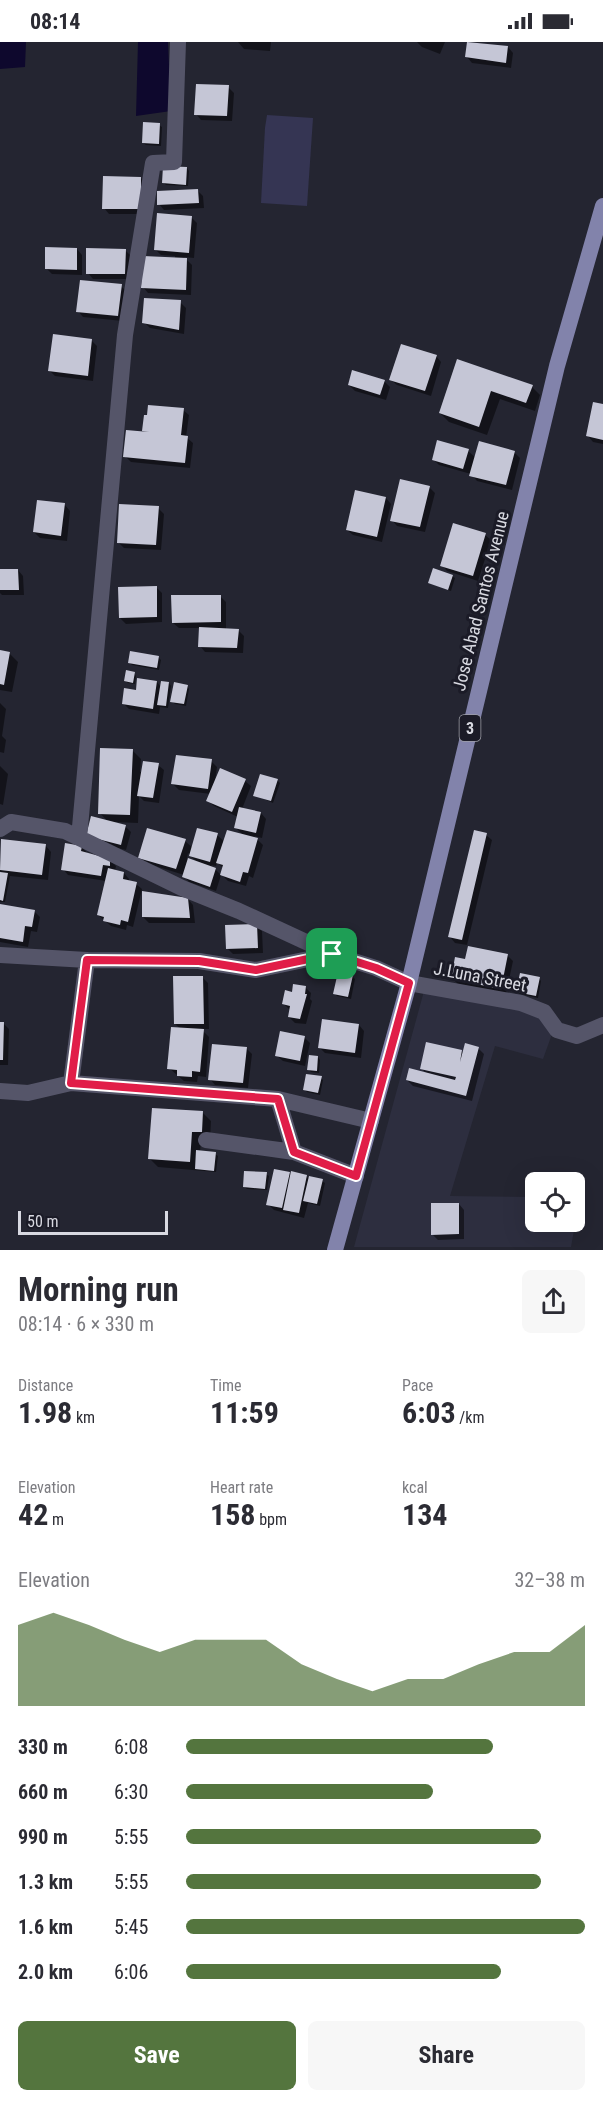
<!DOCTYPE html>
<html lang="en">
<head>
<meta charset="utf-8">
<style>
	body { margin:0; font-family:"Roboto Condensed",sans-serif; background:#f7f7f7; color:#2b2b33; height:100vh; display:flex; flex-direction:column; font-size:22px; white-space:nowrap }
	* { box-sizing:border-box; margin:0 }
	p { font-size:20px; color:#7c7c81 }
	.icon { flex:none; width:33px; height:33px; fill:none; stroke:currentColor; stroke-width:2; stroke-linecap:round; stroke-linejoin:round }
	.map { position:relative; height:1208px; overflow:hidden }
	.details { display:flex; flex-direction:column; background:#fff; flex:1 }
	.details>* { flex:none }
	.controls { position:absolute; left:525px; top:1130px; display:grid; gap:12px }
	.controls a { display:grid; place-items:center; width:60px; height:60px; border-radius:9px; background:#fff; box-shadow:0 6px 24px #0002; font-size:30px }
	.scale { position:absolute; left:18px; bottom:15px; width:150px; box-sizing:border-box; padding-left:6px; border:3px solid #d8d9e1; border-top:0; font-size:16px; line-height:21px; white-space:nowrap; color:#d8d9e1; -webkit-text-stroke:4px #1b1b27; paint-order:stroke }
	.pin { position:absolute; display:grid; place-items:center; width:51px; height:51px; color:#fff; margin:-26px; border-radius:12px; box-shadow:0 3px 9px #0006 }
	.round { display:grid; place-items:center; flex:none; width:63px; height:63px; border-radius:9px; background:#f7f7f7 }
	.overview { display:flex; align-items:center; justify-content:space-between; height:102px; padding:0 18px }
	h1 { font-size:33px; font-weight:700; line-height:45px }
	.figures { display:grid; grid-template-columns:repeat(3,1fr); gap:9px; height:102px; padding:6px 18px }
	.figures div { display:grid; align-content:center }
	.figures b { font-size:30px; font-weight:700 }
	.figures small { font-size:16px; font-weight:400 }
	.figures p { font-size:16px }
	.chart { height:168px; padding:12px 18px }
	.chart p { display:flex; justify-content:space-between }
	.chart svg { width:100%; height:108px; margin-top:6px; fill:#54753e; opacity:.7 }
	.action { display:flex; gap:12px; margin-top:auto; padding:12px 18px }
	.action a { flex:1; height:69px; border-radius:9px; background:#54753e; color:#fff; font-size:24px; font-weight:700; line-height:69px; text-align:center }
	.action a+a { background:#f7f7f7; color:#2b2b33 }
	ul { padding:0 18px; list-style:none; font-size:20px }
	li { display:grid; grid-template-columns:96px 72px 1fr; align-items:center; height:45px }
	li i { height:15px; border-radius:8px; background:#54753e }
	.status { display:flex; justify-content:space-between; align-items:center; height:42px; padding:0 30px; background:#fff; direction:ltr }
	.status svg { height:16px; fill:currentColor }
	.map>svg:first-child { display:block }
</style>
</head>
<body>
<div class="status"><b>08:14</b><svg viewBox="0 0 49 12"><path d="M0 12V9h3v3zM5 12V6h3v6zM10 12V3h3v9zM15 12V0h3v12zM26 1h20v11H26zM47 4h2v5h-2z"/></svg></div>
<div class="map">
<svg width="603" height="1208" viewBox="0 0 603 1208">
	<rect width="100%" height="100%" fill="#242531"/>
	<!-- built -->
	<path fill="#2d2e3f" d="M424 949 536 971 552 992 543 1017 495 1004 450 1154 535 1155 536 1179H574L575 1155H580L571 1205H354Z"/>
	<!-- green -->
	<path fill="#353553" d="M267 73 313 76 307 164 261 161 265 86Z"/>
	<!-- water -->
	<path fill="#0e082d" d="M0 0H26L25 25 0 27Z
		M138 0H168L171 69 136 74Z"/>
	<!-- shadow -->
	<path fill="#0007" fill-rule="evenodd" d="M238 0H271L270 9 244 7Z
		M417 0H445L440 12 422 5Z
		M469 0 508 5 513 11 511 26 472 21 467 15Z
		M228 45 234 51 232 79 201 78 196 72Z
		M159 83 162 85 161 104 146 103 143 101Z
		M187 126 189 129 188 144 166 143 164 141Z
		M141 136 146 142V172H109L104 166Z
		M197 148 203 154 204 166 164 168 159 162Z
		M191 175 197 181 194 216 184 215 192 223 191 253 148 251 143 245 175 217V214L161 213 155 207Z
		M77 207 82 213V233L52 232 46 226Z
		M125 208 131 214 130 237H93L88 231Z
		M121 244 127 250 123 279 83 275 78 269Z
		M180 260 186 266 184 292 150 286 144 280Z
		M92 299 97 304 93 339 55 334 49 328Z
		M436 314 441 320 431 354 397 343 391 338Z
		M458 319 532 345 540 353 535 369 500 357 487 393 449 380 440 371Z
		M384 339 390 345 386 358 355 349 349 343Z
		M603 364V402L593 400 588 394Z
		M183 368 189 373 186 395 193 401 190 426 131 420 125 414 143 391 145 375Z
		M468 409 476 416 514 410 520 416 512 448 477 439 471 432 439 423 433 417Z
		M429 445 435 451 425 490 397 484 392 478Z
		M386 456 391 462 382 500 353 493 347 488Z
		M65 463 70 469 67 499 40 496 34 490Z
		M158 466 164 472 161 508 124 506 118 500Z
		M485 493 491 498 478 539 447 529 442 523Z
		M18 528 23 534 24 553H2L0 551V529Z
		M452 534 455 536 451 549 429 541Z
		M156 545 162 551V580L126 582 120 576Z
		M220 554 226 560V588H238L244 594 243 611 205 610 200 604 201 586H179L173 581Z
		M0 610 9 611 18 620 12 650 0 648Z
		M158 615 161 618 159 628 132 623 130 621Z
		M134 631 136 634 135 642 128 641 125 638Z
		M157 640 161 645 169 641 171 644 168 666 160 665 159 672 129 667 123 661 137 649Z
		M187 644 189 647 186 664 175 662 172 659Z
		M0 661 6 667 2 694 6 698 4 711 0 710Z
		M132 708 141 717 140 730 158 723 164 728 159 761 144 759 139 754 138 781 114 780 125 784 131 790 126 808 93 800 108 780 100 771Z
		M211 719 217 725 215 739 221 728 245 739 251 744 242 767 261 771 266 777 262 796 254 794 263 803 253 836 249 834 246 844 228 839 222 833 224 827 217 820 216 824 211 823 221 833 216 849 189 840 184 834V833L146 821 140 815 185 799 193 806 217 793 225 800 244 794 236 786 238 775 214 764 208 759 211 752 179 748 173 742ZM188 811 198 821 187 817Z
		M0 724 8 732 3 763 0 762Z
		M277 738 280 741 273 761 255 753Z
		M486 793 492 798 467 903 455 901 450 895Z
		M2 798 46 804 51 810 48 838 10 834 5 860H0V831L3 832 0 829Z
		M82 805 87 811 110 818 116 824 115 829 124 831 129 837V840L136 842 142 847 133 885 127 883 126 888 111 884 98 873 106 839 68 833 63 827Z
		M188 857 193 863 195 881H149L143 875Z
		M0 864 34 869 40 875 37 890 31 889 28 905 0 900Z
		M256 883 262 889 263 911 233 912 227 906Z
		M507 913 513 919 506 952 458 942 453 937 466 918Z
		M352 934 355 937 351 957 337 954 335 952Z
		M202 935 208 941 209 987H201L209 995 206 1035 198 1034 197 1040 184 1039 169 1026 181 987 175 982Z
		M539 936 541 939 538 956 520 952 517 950Z
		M305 945 311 951 310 957 312 959 306 982 295 981 289 975 290 968 284 962 293 951Z
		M0 981H3L9 987 8 1023H0Z
		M359 983 364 989 361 1016 325 1011 319 1005Z
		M304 995 310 1001 305 1024 283 1019 277 1014Z
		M427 1002 464 1010 478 1006 484 1012 472 1059 413 1044 407 1038 427 1032 422 1027Z
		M246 1006 252 1012 248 1046 215 1043 210 1037Z
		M318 1015 320 1018 319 1031 311 1030 309 1028Z
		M321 1036 323 1038 320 1053 307 1050 305 1048Z
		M202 1070 211 1079 210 1098H201L200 1110 215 1112 218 1114 216 1130 158 1125 150 1117Z
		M275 1128 322 1139 325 1141 320 1164 308 1161 304 1176 274 1168 268 1162Z
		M266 1132 269 1134 267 1148 247 1147 244 1144Z
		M459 1162 464 1168V1197L438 1198 432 1192Z"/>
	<!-- building -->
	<path fill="#c5c6d6" d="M467 0 508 4 506 21 465 15Z
		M196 42 229 43 227 74 194 73Z
		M143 80 160 81 159 102 142 101Z
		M163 124 187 125 186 143 162 141Z
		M103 134 141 135V167H102Z
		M198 147 199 161 157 163V149Z
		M157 171 192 174 189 211 154 208Z
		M45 205 77 206V228L45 227Z
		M86 206 126 207 125 232H86Z
		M143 214 187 216 186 248 141 246Z
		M80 238 122 242 118 274 76 270Z
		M144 256 181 258 179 288 142 281Z
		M53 292 92 297 88 334 48 329Z
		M401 302 437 313 425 349 389 338Z
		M457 317 533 343 526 361 491 349 479 385 439 371Z
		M352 328 385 338 380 353 348 343Z
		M593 360 603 362V398L586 394Z
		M148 363 184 366 181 393 188 394 185 421 123 415 126 388 149 390 142 389 144 373H147Z
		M437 398 469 407 463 427 432 418Z
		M479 399 515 409 506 443 469 434Z
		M400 437 430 444 420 485 390 479Z
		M355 448 386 455 377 495 346 488Z
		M37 458 65 461 61 494 33 490Z
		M119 462 159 464 156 503 117 501Z
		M453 481 486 491 473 534 440 524Z
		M433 526 453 533 448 548 428 541Z
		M0 527H18L19 548H0Z
		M157 544V575L119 576 118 545Z
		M171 553H221V580L172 581Z
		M199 585 239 587 237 606 198 605Z
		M0 608 10 610 4 643 0 642Z
		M130 609 159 614 157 626 128 621Z
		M126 628 135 630 133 641 124 639Z
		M137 636 157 639 153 667 122 662 124 646 136 648Z
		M161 639 169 640 166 664 157 663Z
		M174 640 188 643 184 662 170 660Z
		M100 706 133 707 130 773 98 772Z
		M176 713 212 717 208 747 171 742Z
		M143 719 159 721 153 756 137 754Z
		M220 726 246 737 232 770 206 759Z
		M260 732 278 737 271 759 253 754Z
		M239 765 261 770 256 791 234 786Z
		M91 774 126 783 121 803 86 794Z
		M147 786 186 797 176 827 138 816Z
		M197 786 218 791 210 820 189 814Z
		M227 788 258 796 248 831 243 830 240 840 220 833 223 823 216 821Z
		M474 788 487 791 462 898 448 895Z
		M1 797 46 802 42 833 0 828Z
		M65 801 82 804 81 809 110 817V824L103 823 101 834 61 828Z
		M188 816 216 826 210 845 182 835Z
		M108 826 124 830 123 837 137 840 128 880 121 878 120 883 103 879 104 875 97 873Z
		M0 830 8 831 3 859 0 858Z
		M142 849 188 856 190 876 142 875Z
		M0 862 35 868 32 885 25 884 23 900 0 896Z
		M257 882 258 906 226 907 225 883Z
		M468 904 508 912 501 947 451 937 455 915 465 917Z
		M338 930 353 933 348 955 333 952Z
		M520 931 540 935 536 954 516 950Z
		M173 934H203L204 982H174Z
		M293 942 306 944 305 952H307L300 977 288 975 290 964 282 962 285 948 292 950Z
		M322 977 359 982 355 1011 318 1006Z
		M0 980H4L3 1018H0Z
		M171 985 204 987 200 1030 192 1029V1035L177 1034V1028L167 1027Z
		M280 989 305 994 300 1019 275 1014Z
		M426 1000 462 1008 460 1020 465 1001 479 1005 466 1054 406 1038 409 1026 455 1038 456 1035 420 1027Z
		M212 1002 247 1005 243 1041 208 1038Z
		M309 1013 318 1014 317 1029 307 1028Z
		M306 1032 322 1034 318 1051 303 1048Z
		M152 1066 203 1069 202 1090H192L190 1120 148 1117Z
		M196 1108 216 1110 214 1129 195 1127Z
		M274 1127 290 1130 282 1166 266 1163Z
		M244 1129 267 1130 265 1147 243 1145Z
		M291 1129 307 1133 299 1171 283 1168Z
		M309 1134 323 1137 317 1162 303 1159Z
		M431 1161H459V1192L431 1193Z"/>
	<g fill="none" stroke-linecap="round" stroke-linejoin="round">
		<!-- minor -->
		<path stroke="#555569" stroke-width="16" d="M0 787 11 780 65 789 182 846 239 869 332 912 376 926 409 941 521 961 544 970 557 988 577 994 603 983
			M79 796 125 293 153 121 174 120 178 0
			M0 913 87 918 199 919 256 928 332 912
			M71 1041 87 918
			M0 1049 28 1051 71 1041 278 1057 294 1110
			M278 1057 371 1079
			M206 1098 294 1110 356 1134"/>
		<!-- primary -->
		<path stroke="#8283ab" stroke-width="16" d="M335 1208 409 941 557 324 603 164"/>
	</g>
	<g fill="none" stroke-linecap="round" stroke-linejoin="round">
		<!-- route casing -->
		<g stroke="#fff" stroke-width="12">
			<path id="route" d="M332 912 376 926 409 941 356 1134 294 1110 278 1057 71 1041 87 918 199 919 256 928Z"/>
		</g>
		<!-- route -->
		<use href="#route" stroke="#e11d48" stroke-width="8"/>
	</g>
	<g text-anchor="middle" stroke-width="6" stroke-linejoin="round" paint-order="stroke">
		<!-- shield labels -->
		<rect fill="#1b1b27" stroke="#9fa0a9" stroke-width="1.5" x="459.5" y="673" width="21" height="26" rx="4.5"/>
		<g font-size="16" font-weight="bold" fill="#d8d9e1">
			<text x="470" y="692">3</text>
		</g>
		<!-- street labels -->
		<g font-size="18" fill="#d8d9e1" stroke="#1b1b27">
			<text transform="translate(481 559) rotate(-76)" y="6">Jose Abad Santos Avenue</text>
			<text transform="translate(480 935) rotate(11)" y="6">J.Luna Street</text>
		</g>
	</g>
</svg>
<div class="controls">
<a><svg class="icon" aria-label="locate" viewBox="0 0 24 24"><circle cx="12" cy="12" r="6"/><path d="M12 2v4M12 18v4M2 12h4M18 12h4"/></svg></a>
</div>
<div class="scale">50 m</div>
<div class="pin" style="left:332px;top:912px;background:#1e9e55"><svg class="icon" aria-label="arrive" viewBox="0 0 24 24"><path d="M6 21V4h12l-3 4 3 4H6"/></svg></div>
</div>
<section class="details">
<div class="overview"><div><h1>Morning run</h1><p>08:14 · 6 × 330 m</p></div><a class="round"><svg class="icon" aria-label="share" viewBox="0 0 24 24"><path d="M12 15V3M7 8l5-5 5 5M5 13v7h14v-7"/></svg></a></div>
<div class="figures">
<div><p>Distance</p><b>1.98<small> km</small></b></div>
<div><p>Time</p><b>11:59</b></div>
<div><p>Pace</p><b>6:03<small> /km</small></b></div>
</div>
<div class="figures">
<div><p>Elevation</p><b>42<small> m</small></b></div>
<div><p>Heart rate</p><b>158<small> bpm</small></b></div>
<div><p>kcal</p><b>134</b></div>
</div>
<div class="chart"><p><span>Elevation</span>32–38 m</p>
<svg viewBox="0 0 160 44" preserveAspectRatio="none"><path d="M0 44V11L10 6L20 11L30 17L40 22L50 17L60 17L70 17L80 27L90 33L100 38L110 33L120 33L130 27L140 22L150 22L160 11V44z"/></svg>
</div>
<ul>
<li><b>330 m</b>6:08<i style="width:77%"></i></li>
<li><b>660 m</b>6:30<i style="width:62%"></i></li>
<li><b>990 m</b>5:55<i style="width:89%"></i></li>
<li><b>1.3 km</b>5:55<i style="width:89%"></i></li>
<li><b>1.6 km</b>5:45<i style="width:100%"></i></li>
<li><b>2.0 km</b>6:06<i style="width:79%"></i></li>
</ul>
<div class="action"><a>Save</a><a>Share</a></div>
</section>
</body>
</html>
